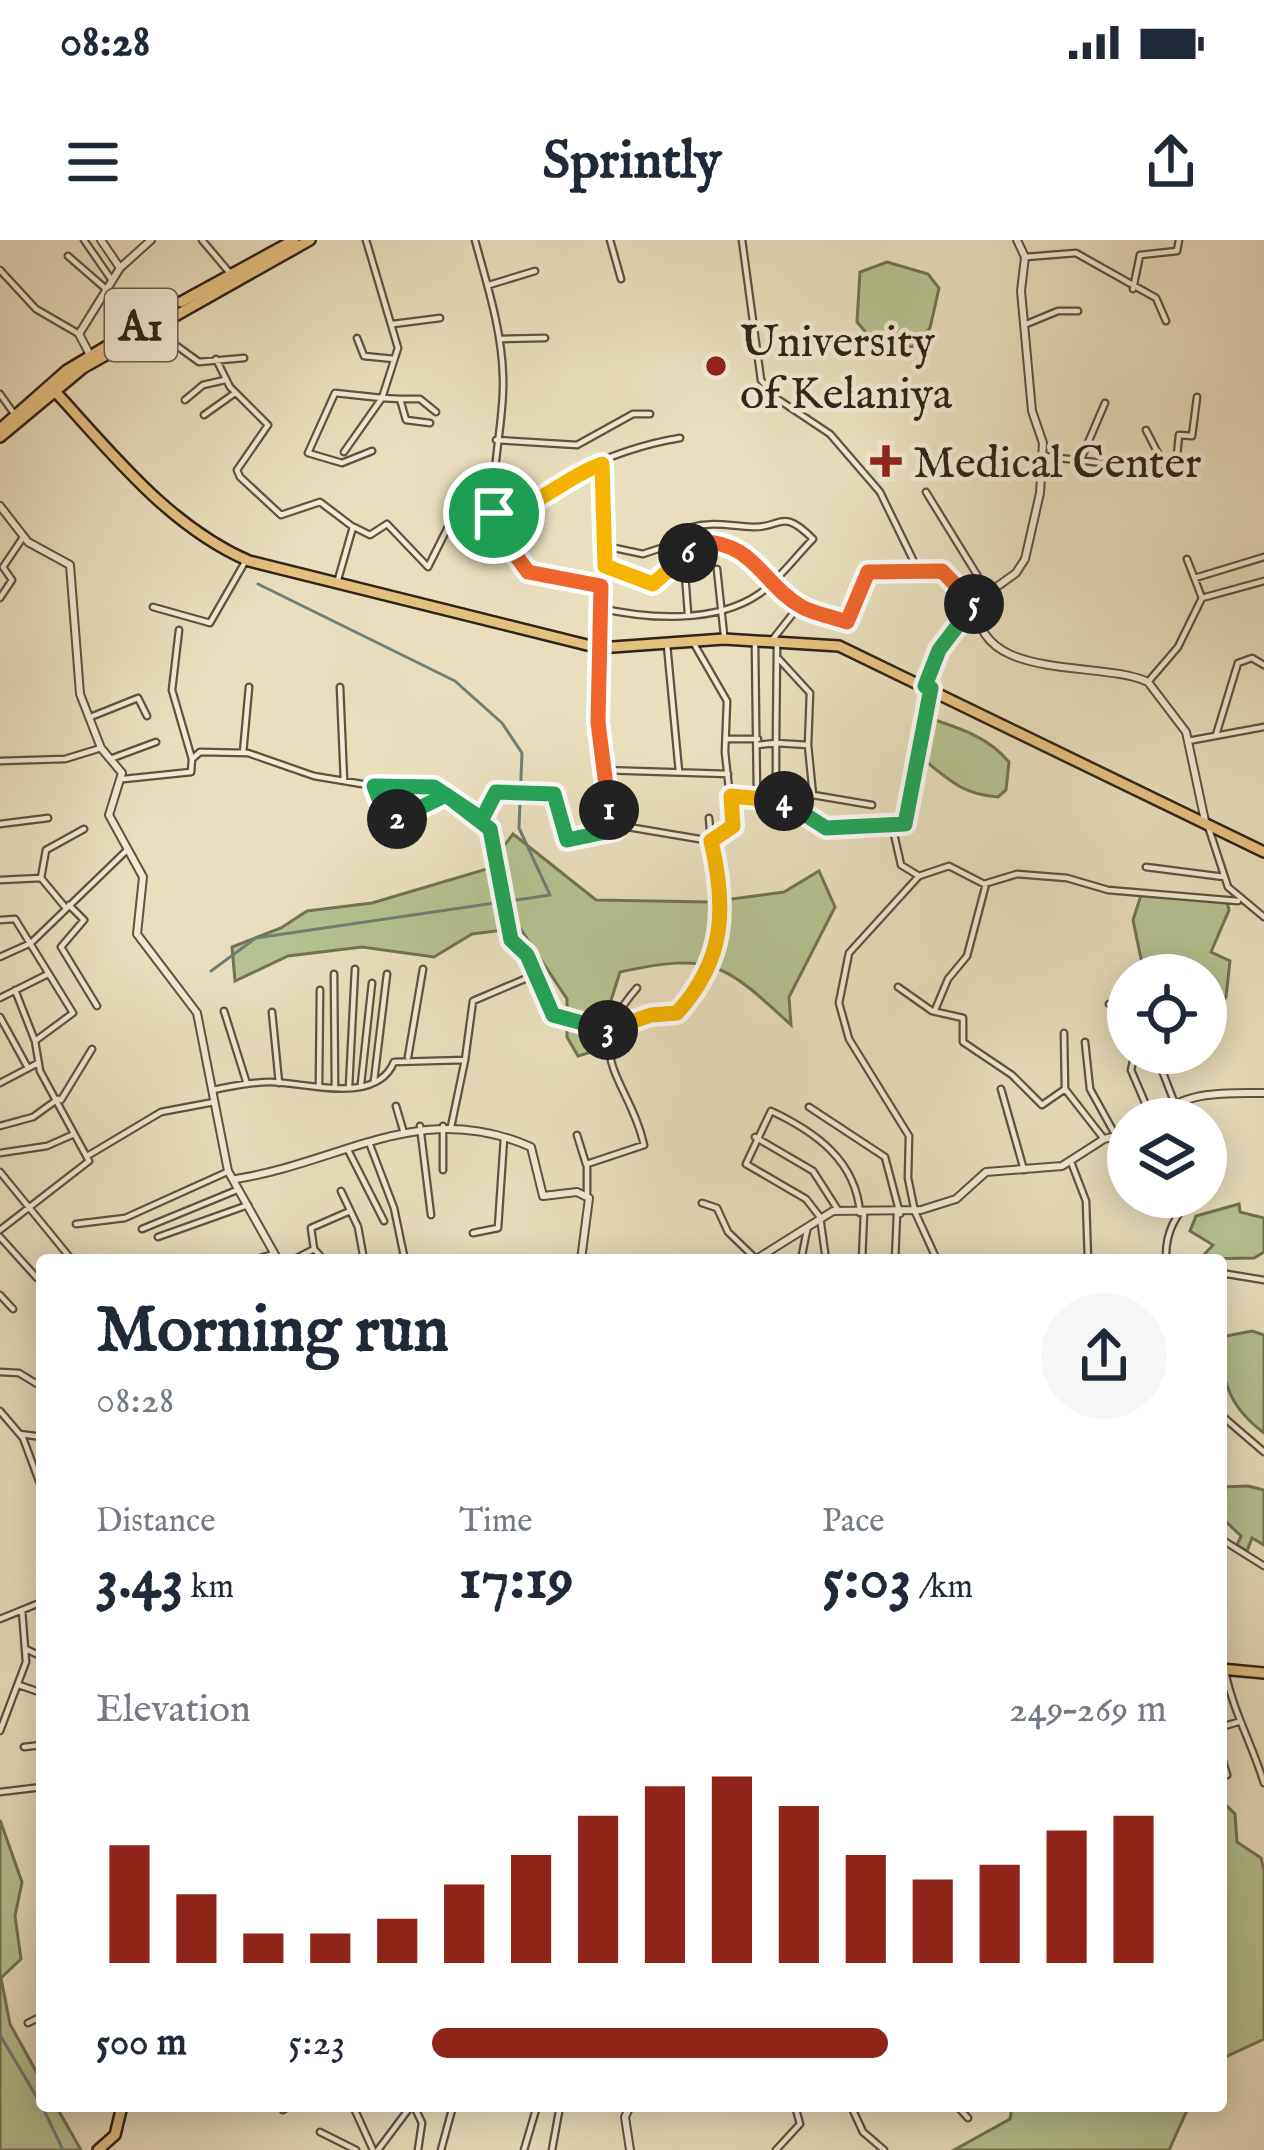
<!DOCTYPE html>
<html lang="en">
<head>
<meta charset="utf-8">
<style>
	body { margin:0; font-family:"IM FELL English",serif; background:#f6f6f7; color:#1f2937; height:100vh; display:flex; flex-direction:column; font-size:45px; white-space:nowrap }
	* { box-sizing:border-box; margin:0 }
	p { font-size:39px; color:#747a83 }
	.icon { flex:none; width:66px; height:66px; fill:none; stroke:currentColor; stroke-width:2; stroke-linecap:round; stroke-linejoin:round }
	.map { position:relative; flex:1; overflow:hidden }
	.details { position:absolute; left:36px; top:1014px; width:1191px; height:858px; display:flex; flex-direction:column; background:#fff; border-radius:12px; box-shadow:0 6px 30px #0003 }
	.details>* { flex:none }
	.tools { position:absolute; left:1107px; top:714px; display:grid; gap:24px }
	.tools a { display:grid; place-items:center; width:120px; height:120px; border-radius:50%; background:#fff; box-shadow:0 6px 30px #0003; font-size:60px }
	.pin { position:absolute; display:grid; place-items:center; width:102px; height:102px; color:#fff; margin:-51px; border:6px solid #fff; border-radius:50%; box-shadow:0 3px 12px #0007 }
	.km { position:absolute; width:60px; height:60px; margin:-30px; border-radius:50%; background:#222; color:#fff; font-size:33px; line-height:60px; text-align:center }
	.round { display:grid; place-items:center; flex:none; width:126px; height:126px; border-radius:63px; background:#f6f6f7 }
	.overview { display:flex; align-items:center; justify-content:space-between; height:204px; padding:0 60px }
	h1 { font-size:66px; font-weight:800; line-height:90px }
	.stats { display:grid; grid-template-columns:repeat(3,1fr); gap:18px; height:204px; padding:12px 60px }
	.stats div { display:grid; align-content:center }
	.stats b { font-size:60px; font-weight:800 }
	.stats small { font-size:33px; font-weight:400 }
	.stats p { font-size:33px }
	.chart { height:336px; padding:24px 60px }
	.chart p { display:flex; justify-content:space-between }
	.chart svg { width:100%; height:216px; margin-top:12px; stroke:#8f2418; stroke-width:6 }
	ul { padding:0 60px; list-style:none; font-size:39px }
	li { display:grid; grid-template-columns:192px 144px 1fr; align-items:center; height:90px }
	li i { height:30px; border-radius:15px; background:#8f2418 }
	.status { display:flex; justify-content:space-between; align-items:center; height:84px; padding:0 60px; background:#fff; direction:ltr }
	.status svg { height:33px; fill:currentColor }
	header { display:flex; justify-content:space-between; align-items:center; height:156px; padding:0 60px; background:#fff; font-size:54px; font-weight:800 }
	.map>svg:first-child { display:block }
</style>
</head>
<body>
<div class="status"><b>08:28</b><svg viewBox="0 0 49 12"><path d="M0 12V9h3v3zM5 12V6h3v6zM10 12V3h3v9zM15 12V0h3v12zM26 1h20v11H26zM47 4h2v5h-2z"/></svg></div>
<header><svg class="icon" aria-label="menu" viewBox="0 0 24 24"><path d="M4 6h16M4 12h16M4 18h16"/></svg>Sprintly<svg class="icon" aria-label="share" viewBox="0 0 24 24"><path d="M12 15V3M7 8l5-5 5 5M5 13v7h14v-7"/></svg></header>
<div class="map">
<svg width="1264" height="1910" viewBox="0 0 1264 1910">
	<rect width="100%" height="100%" fill="#e9dfbe"/>
	<filter id="stains"><feTurbulence type="fractalNoise" baseFrequency=".00167" numOctaves="4"/><feColorMatrix values="0 0 0 0 .2 0 0 0 0 .09 0 0 0 0 .02 0 0 0 .5 -.17"/></filter>
	<radialGradient id="worn" r=".72"><stop offset=".6" stop-color="#630" stop-opacity="0"/><stop offset="1" stop-color="#630" stop-opacity=".3"/></radialGradient>
	<!-- green -->
	<path fill="#b6c291" stroke="#727356" stroke-width="3" d="M887 22 928 34 939 48 930 88 912 107 874 102 857 82 860 32Z
		M926 477C956 487 988 496 1009 522L1006 550 998 557C959 554 947 537 919 516Z
		M513 594 596 660 709 662 784 652 819 631 835 667 789 757 791 785C724 723 712 712 620 732L595 811 578 816 567 797V759L520 688 472 694 434 717 362 707 288 716 235 741 232 707 281 688 307 671 372 663 487 629Z
		M1142 652 1227 662 1229 670 1211 712 1230 721 1226 757 1218 766H1206V735L1144 733 1133 680Z
		M1239 964 1240 972 1264 978V1012L1254 1018 1200 1019 1213 1005 1190 991 1196 976Z
		M1252 1091 1264 1095V1193C1228 1166 1221 1140 1221 1097Z
		M1248 1246 1264 1250V1305L1252 1298 1247 1311 1237 1305 1241 1296 1221 1277V1247Z
		M1221 1560 1235 1574 1237 1602 1261 1618 1264 1631V1799L1221 1819Z
		M0 1580 22 1642 15 1676 21 1719 1 1738 10 1784 42 1842V1866H56L81 1910H0Z
		M1012 1866H1189L1169 1910H954L1010 1879Z"/>
	<g fill="none" stroke-linecap="round" stroke-linejoin="round">
		<!-- stream -->
		<path stroke="#6e7f78" stroke-width="3" d="M211 731 256 698 550 655 519 588 522 513 502 483 455 441 258 344
			M0 1795 42 1866
			M43 1868 63 1910"/>
		<!-- minor casing -->
		<g stroke="#5e5343" stroke-width="9">
			<path id="minor" d="M84 0 111 39
				M202 0 229 32
				M366 0 398 108 382 158 335 153 308 213 342 223 372 211
				M475 0C487 45 502 90 503 137 506 204 469 278 528 331L601 346
				M610 0 621 39
				M742 0 761 140 776 158 830 194 880 252 918 330 942 331 977 361 939 410 925 445
				M68 16 106 49
				M1026 17 1076 13 1156 58 1166 81
				M0 30 36 69 79 94
				M489 45 535 31
				M1133 49 1140 15 1177 11 1179 0
				M145 83 199 122 244 118
				M393 84 440 78
				M1024 85 1058 71H1078
				M357 98 364 116 394 119
				M501 99 545 98
				M216 119 230 147 268 185 237 230 240 237 281 275 320 262 353 287 337 343
				M0 154 15 175
				M400 159H420L436 172
				M185 160 203 145 225 140
				M204 175 235 153
				M1146 190 1163 223
				M496 200 577 205 633 174H650
				M344 212 382 158 400 159 406 180 430 183
				M1042 216 1155 229 1163 223 1176 225 1179 195 1192 196 1197 157
				M1081 219 1105 163
				M602 224C612 344 579 470 614 587
				M926 252 987 351
				M495 273C537 271 537 252 570 235 604 218 642 204 680 198
				M354 287 370 295 387 284 428 327 448 287 473 297 499 292
				M684 320 688 374
				M605 326 653 343 702 302C747 303 771 335 799 366
				M717 329 724 395
				M1195 338 1264 317
				M0 358 12 340 3 327 24 296
				M1202 358 1264 341
				M153 367 210 383 245 322
				M599 368C648 379 715 384 759 354 779 340 796 316 813 299 781 267 782 288 753 287 728 286 714 281 688 288L685 300 643 314 605 306
				M179 390 172 450 192 519
				M773 399 799 366 847 382 868 332 903 335 918 330
				M667 405 679 532
				M755 405 757 555 777 557 826 588 905 584 930 450
				M777 405 776 503 808 505 813 555 872 565
				M777 417 810 453 808 505
				M1148 442 1178 407 1202 358 1187 319
				M340 447 344 541
				M93 476 138 458 147 476
				M1216 495 1238 423 1252 418 1264 425
				M728 499H758
				M1188 501 1264 487
				M758 505 776 503V557
				M243 513 249 447
				M110 519 156 502
				M0 521 65 519 101 508
				M602 530 728 534
				M124 539 191 532 192 519 200 512 248 513 314 536 374 546 427 545 490 589 511 700 527 715 553 775C608 791 624 788 677 773 737 706 715 659 709 578
				M374 546 387 581 416 573 446 555
				M733 556 757 555
				M482 579 496 552 554 554 567 600 628 587 711 601 733 586 725 512 727 461 693 402
				M0 584 48 578
				M892 585 901 625 919 636 949 626 984 644 1017 634 1067 638 1108 650 1238 661
				M1209 589 1228 647 1264 677
				M1146 627 1224 637
				M919 636 849 713 839 763 849 799 909 896 908 938 915 972 937 1020
				M41 638 46 610 84 589
				M0 640 41 638 65 667
				M69 665 84 680 61 707 97 766
				M0 680 15 679 73 773 35 801 40 831 89 921 0 990
				M0 717 31 703 126 611
				M334 734 335 848
				M898 747 932 771 963 778V802L1012 835 1042 865 1065 849
				M15 750 35 801
				M0 758 48 734
				M1109 764 1128 769
				M935 770 948 739 967 716 986 644
				M224 771 247 844
				M272 772 279 843
				M0 777 28 828
				M1064 793 1065 849 1104 899
				M1085 802 1090 849 1116 896
				M1135 813 1131 830 1152 879
				M1167 813 1163 833 1175 864
				M408 817 423 729
				M374 841 387 734
				M0 843 38 823
				M361 844 372 743
				M319 846 320 750
				M349 847 355 729
				M1001 849 1024 930
				M213 850C231 846 251 842 270 842 305 842 376 866 394 822L465 820 473 761 534 735
				M61 860 92 809
				M396 866 403 890
				M809 867 885 917 900 974
				M0 886 33 877 58 859
				M420 886 431 975
				M443 886V930
				M451 887 465 820
				M577 895 586 924
				M755 897 813 931 838 970
				M370 905 394 968 404 1016
				M348 910 384 981
				M0 913 47 906 72 895
				M89 915 161 872 214 862
				M1071 922 1086 961 1088 1020
				M1206 924 1211 938 1206 949
				M0 932 72 1020
				M341 951 358 987 364 1020
				M587 956V924L644 905C629 838 578 815 637 748
				M702 963 717 968 728 992 756 1019
				M76 984 125 978 227 932
				M142 989 237 950
				M473 993 498 988 504 898
				M0 997 37 1038
				M158 997 248 965
				M314 1009 324 1020
				M253 1020 274 1014
				M293 1020 314 1009 311 988 350 971
				M801 1020 807 990
				M826 1020 820 977 806 959 746 924 771 871C816 892 856 921 860 973
				M862 1020 864 973
				M895 1020 897 974
				M1166 1020C1165 994 1175 971 1197 957
				M1221 1033 1264 1040
				M0 1055 13 1069
				M0 1132 19 1133 42 1147
				M0 1171 23 1198 42 1249
				M1221 1175 1264 1212
				M20 1194 42 1197
				M1221 1299 1264 1326
				M0 1379 42 1362
				M26 1409 42 1417
				M1225 1431C1233 1471 1252 1504 1264 1543
				M19 1445 42 1453
				M1221 1487 1238 1482
				M0 1491 26 1422 22 1370
				M24 1507 42 1505
				M1221 1515 1227 1535 1221 1537
				M0 1552 42 1547
				M28 1783 42 1776
				M353 1866 373 1910
				M414 1866 422 1883 418 1910
				M851 1866 863 1892 884 1910
				M957 1866 968 1878
				M283 1870 289 1866
				M320 1892 356 1910
				M378 1910 411 1866
				M441 1910 453 1866
				M524 1910 537 1866
				M552 1910 560 1866
				M776 1910 800 1884 795 1866"/>
		</g>
		<!-- tertiary casing -->
		<g stroke="#5e5343" stroke-width="10">
			<path id="tertiary" d="M101 0 120 28
				M1017 0 1025 17 1021 51 1032 171 1043 203 1040 253 1025 319 1016 333 977 361C973 444 1100 419 1148 442L1186 492 1205 581
				M90 115 79 94 120 28 151 0
				M0 266 28 302 70 325 80 454 101 508 122 533 109 575 143 637 137 694 197 773 228 931 278 1020
				M1156 879C1183 850 1227 853 1264 853
				M236 939C343 922 421 858 531 907L543 956 577 952 589 958 581 1020
				M755 1020 833 971 921 970 956 959 986 932 1062 926 1104 899 1128 893
				M630 1866 625 1877 630 1910"/>
		</g>
		<!-- primary casing -->
		<g stroke="#2f241a" stroke-width="14">
			<path id="primary" d="M52 148C111 212 168 286 249 321L599 408 724 399 839 406 1264 612
				M1221 1429 1264 1433
				M98 1910 115 1895 122 1866"/>
		</g>
		<!-- trunk casing -->
		<g stroke="#2f241a" stroke-width="14">
			<path id="trunk" d="M181 62 294 0
				M0 189 67 130 140 86
				M0 197 83 128 310 0"/>
		</g>
		<!-- minor -->
		<use href="#minor" stroke="#f1ead5" stroke-width="4.5"/>
		<!-- tertiary -->
		<use href="#tertiary" stroke="#f1ead5" stroke-width="6"/>
		<!-- primary -->
		<use href="#primary" stroke="#e4c07f" stroke-width="9"/>
		<!-- trunk -->
		<use href="#trunk" stroke="#e4c07f" stroke-width="9"/>
	</g>
	<g fill="none" stroke-linecap="round" stroke-linejoin="round">
		<!-- split-1 casing -->
		<g stroke="#fff" stroke-width="24">
			<path id="split-1" d="M494 273 499 292 528 332 601 346 598 482 609 570"/>
		</g>
		<!-- split-2 casing -->
		<g stroke="#fff" stroke-width="24">
			<path id="split-2" d="M397 579 387 581 374 546 434 547 482 579 496 552 554 554 567 600 615 590 609 570"/>
		</g>
		<!-- split-3 casing -->
		<g stroke="#fff" stroke-width="24">
			<path id="split-3" d="M397 579 446 555 490 589 511 700 527 715 553 775 608 790"/>
		</g>
		<!-- split-4 casing -->
		<g stroke="#fff" stroke-width="24">
			<path id="split-4" d="M608 790 651 775 677 773C725 720 727 669 711 601L733 586 731 556 784 561"/>
		</g>
		<!-- split-5 casing -->
		<g stroke="#fff" stroke-width="24">
			<path id="split-5" d="M784 561 826 588 905 584 931 448 925 446 939 410 974 364"/>
		</g>
		<!-- split-6 casing -->
		<g stroke="#fff" stroke-width="24">
			<path id="split-6" d="M688 313 702 302C754 302 763 345 802 367 815 374 833 377 847 382L868 332 942 331 974 364"/>
		</g>
		<!-- split-7 casing -->
		<g stroke="#fff" stroke-width="24">
			<path id="split-7" d="M494 273C536 271 562 238 602 224L605 326 653 344 688 313"/>
		</g>
		<!-- split-1 -->
		<use href="#split-1" stroke="#f0652b" stroke-width="15"/>
		<!-- split-2 -->
		<use href="#split-2" stroke="#22a559" stroke-width="15"/>
		<!-- split-3 -->
		<use href="#split-3" stroke="#22a559" stroke-width="15"/>
		<!-- split-4 -->
		<use href="#split-4" stroke="#f5b400" stroke-width="15"/>
		<!-- split-5 -->
		<use href="#split-5" stroke="#22a559" stroke-width="15"/>
		<!-- split-6 -->
		<use href="#split-6" stroke="#f0652b" stroke-width="15"/>
		<!-- split-7 -->
		<use href="#split-7" stroke="#f5b400" stroke-width="15"/>
	</g>
	<!-- markers -->
	<g fill="#8f2418" stroke="#f1ead5" stroke-width="4.5">
		<circle cx="716" cy="126" r="12"/>
		<path d="M880 203h12v12h12v12h-12v12h-12v-12h-12v-12h12z"/>
	</g>
	<g text-anchor="middle" stroke-width="9" stroke-linejoin="round" paint-order="stroke">
		<!-- shield labels -->
		<rect fill="#f1ead5" stroke="#695f52" stroke-width="3" x="105" y="49" width="72" height="72" rx="9"/>
		<g font-size="42" font-weight="bold" fill="#2f241a">
			<text x="141" y="100">A1</text>
		</g>
		<!-- poi labels -->
		<g font-size="45" fill="#2f241a" stroke="#f1ead5" text-anchor="start">
			<text x="740" y="116">University<tspan x="740" dy="52">of Kelaniya</tspan></text>
			<text x="913" y="237">Medical Center</text>
		</g>
	</g>
	<rect width="100%" height="100%" filter="url(#stains)"/>
	<rect width="100%" height="100%" fill="url(#worn)"/>
</svg>
<div class="tools">
<a><svg class="icon" aria-label="locate" viewBox="0 0 24 24"><circle cx="12" cy="12" r="6"/><path d="M12 2v4M12 18v4M2 12h4M18 12h4"/></svg></a>
<a><svg class="icon" aria-label="layers" viewBox="0 0 24 24"><path d="M12 4l9 5-9 5-9-5zM3 14l9 5 9-5"/></svg></a>
</div>
<div class="pin" style="left:494px;top:273px;background:#1e9e55"><svg class="icon" aria-label="arrive" viewBox="0 0 24 24"><path d="M6 21V4h12l-3 4 3 4H6"/></svg></div>
<b class="km" style="left:609px;top:570px">1</b>
<b class="km" style="left:397px;top:579px">2</b>
<b class="km" style="left:608px;top:790px">3</b>
<b class="km" style="left:784px;top:561px">4</b>
<b class="km" style="left:974px;top:364px">5</b>
<b class="km" style="left:688px;top:313px">6</b>
<section class="details">
<div class="overview"><div><h1>Morning run</h1><p>08:28</p></div><a class="round"><svg class="icon" aria-label="share" viewBox="0 0 24 24"><path d="M12 15V3M7 8l5-5 5 5M5 13v7h14v-7"/></svg></a></div>
<div class="stats">
<div><p>Distance</p><b>3.43<small> km</small></b></div>
<div><p>Time</p><b>17:19</b></div>
<div><p>Pace</p><b>5:03<small> /km</small></b></div>
</div>
<div class="chart"><p><span>Elevation</span>249–269 m</p>
<svg viewBox="0 0 160 44" preserveAspectRatio="none"><path d="M5 44V20M15 44V30M25 44V38M35 44V38M45 44V35M55 44V28M65 44V22M75 44V14M85 44V8M95 44V6M105 44V12M115 44V22M125 44V27M135 44V24M145 44V17M155 44V14"/></svg>
</div>
<ul>
<li><b>500 m</b>5:23<i style="width:62%"></i></li>
</ul>
</section>
</div>
</body>
</html>
